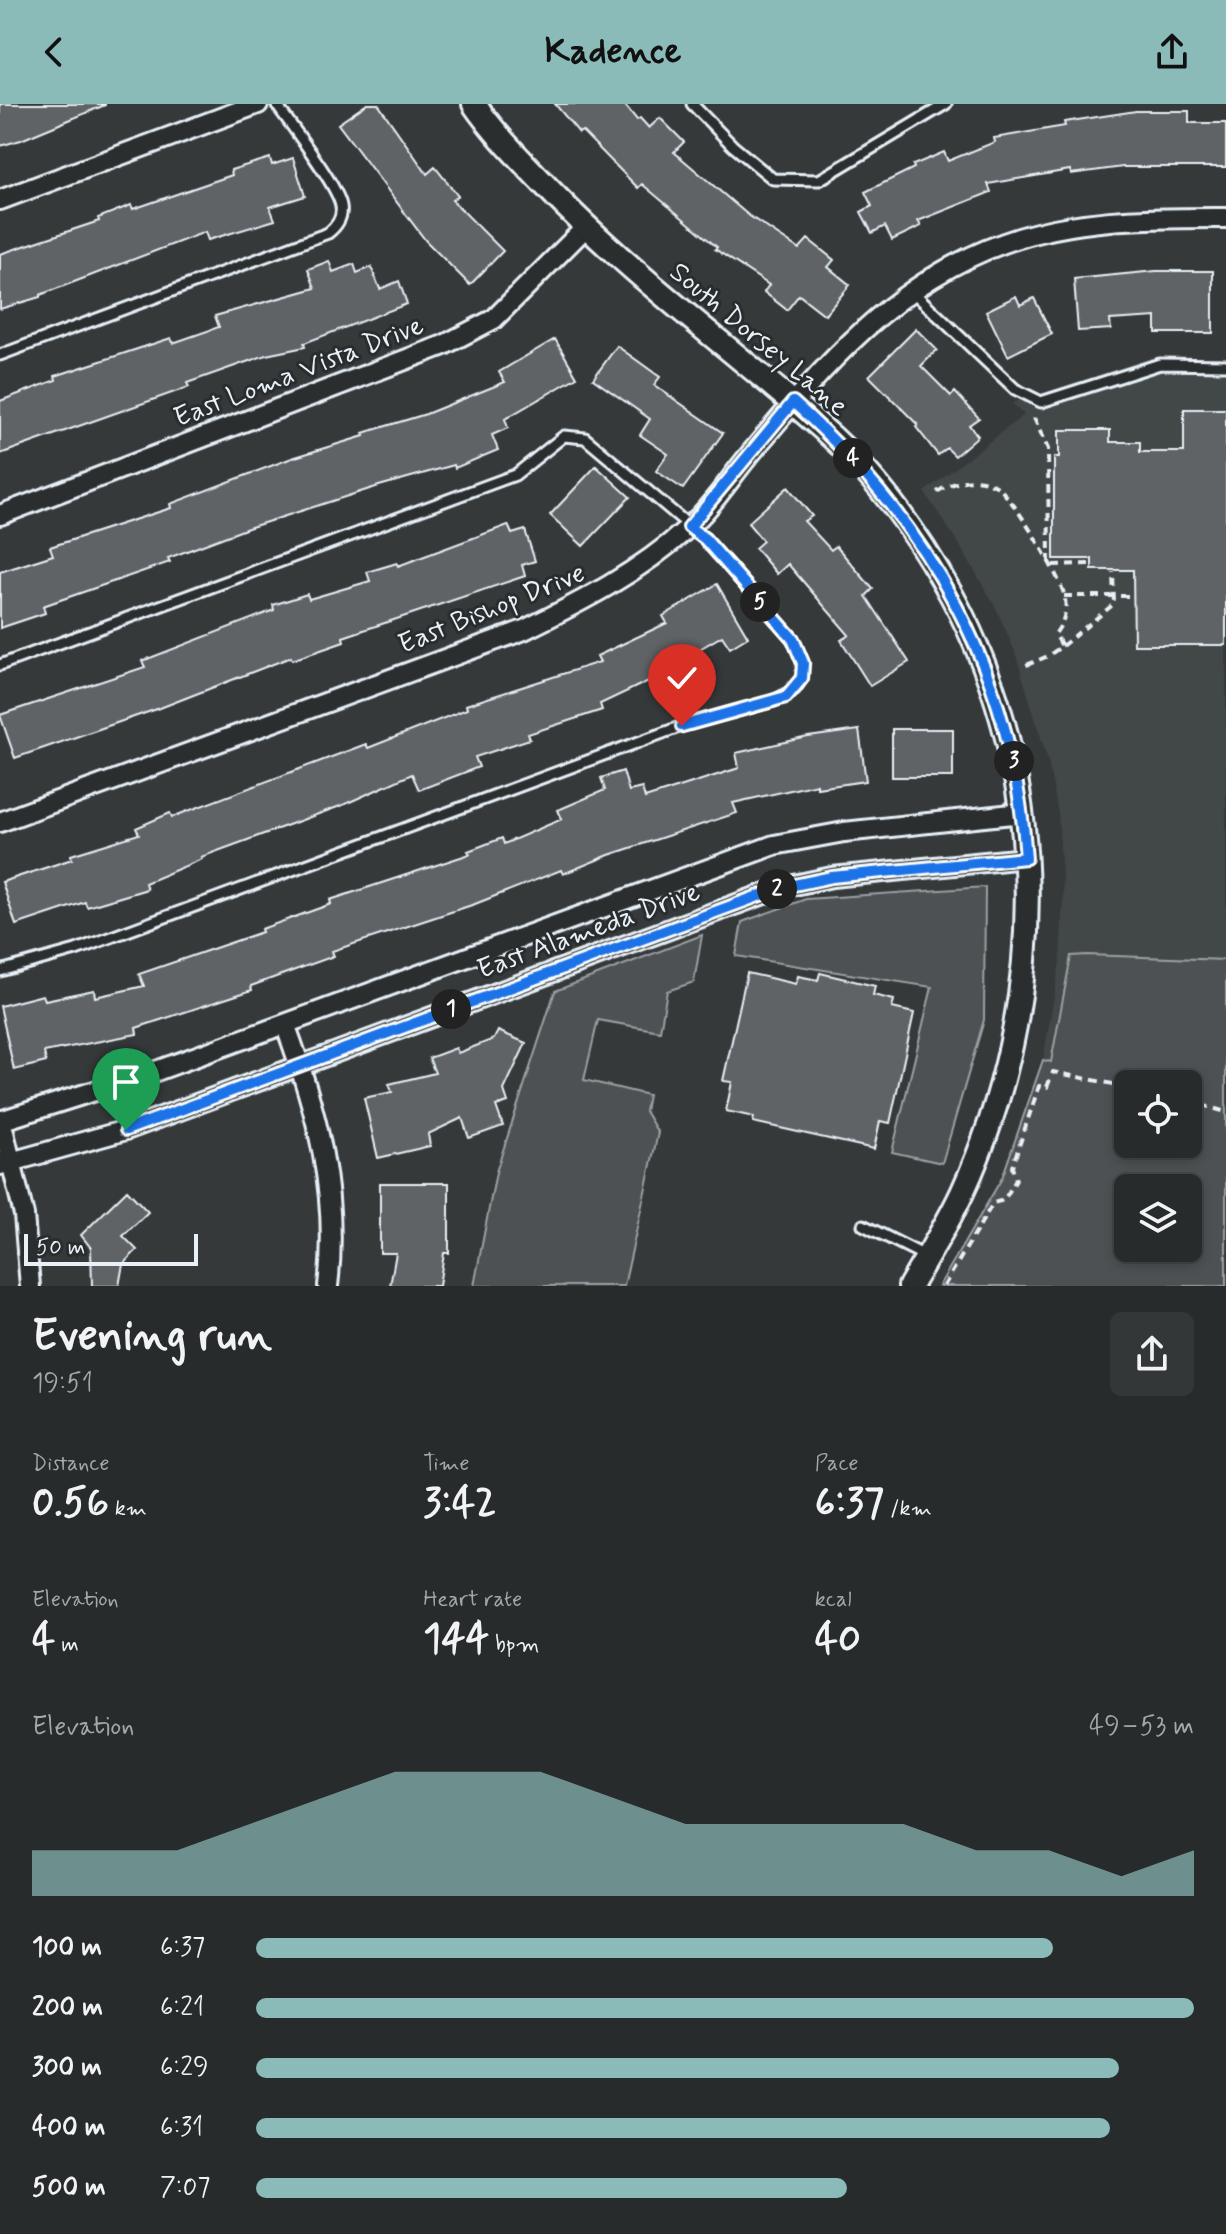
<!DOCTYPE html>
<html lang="en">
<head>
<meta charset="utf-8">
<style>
	body { margin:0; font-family:Mynerve,sans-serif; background:#343738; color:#f1f3f6; height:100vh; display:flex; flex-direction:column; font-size:30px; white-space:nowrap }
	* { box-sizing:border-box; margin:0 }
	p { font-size:26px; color:#a5a7a9 }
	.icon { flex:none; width:44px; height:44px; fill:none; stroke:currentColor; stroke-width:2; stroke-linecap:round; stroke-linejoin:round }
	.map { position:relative; height:1182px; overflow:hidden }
	.details { display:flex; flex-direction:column; background:#282b2c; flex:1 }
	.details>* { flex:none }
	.buttons { position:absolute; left:1114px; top:966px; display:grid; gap:16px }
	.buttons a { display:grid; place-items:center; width:88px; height:88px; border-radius:12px; background:#282b2c; box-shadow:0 4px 12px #0003,0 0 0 2px #444748; font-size:40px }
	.scale { position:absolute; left:24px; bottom:20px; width:174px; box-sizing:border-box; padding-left:8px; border:4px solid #e8f1f8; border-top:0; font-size:22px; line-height:28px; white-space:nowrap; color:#e8f1f8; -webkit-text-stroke:6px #2a2d2e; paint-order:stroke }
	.pin { position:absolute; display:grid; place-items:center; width:68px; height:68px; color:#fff; margin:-82px -34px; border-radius:50% 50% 50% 0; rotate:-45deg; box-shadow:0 0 8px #0007 }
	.pin .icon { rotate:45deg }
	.km { position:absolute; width:40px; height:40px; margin:-20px; border-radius:50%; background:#222; color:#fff; font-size:22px; line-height:40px; text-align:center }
	.round { display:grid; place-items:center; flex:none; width:84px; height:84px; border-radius:12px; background:#343738 }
	.head { display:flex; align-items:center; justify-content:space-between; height:136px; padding:0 32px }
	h1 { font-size:44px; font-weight:800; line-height:60px }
	.stats { display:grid; grid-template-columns:repeat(3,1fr); gap:12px; height:136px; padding:8px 32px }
	.stats div { display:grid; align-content:center }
	.stats b { font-size:40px; font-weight:800 }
	.stats small { font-size:22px; font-weight:400 }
	.stats p { font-size:22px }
	.chart { height:224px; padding:16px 32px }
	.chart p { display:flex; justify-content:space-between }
	.chart svg { width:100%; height:144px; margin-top:8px; fill:#8bbbb9; opacity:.7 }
	ul { padding:0 32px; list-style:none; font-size:26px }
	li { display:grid; grid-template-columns:128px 96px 1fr; align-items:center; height:60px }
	li i { height:20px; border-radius:10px; background:#8bbbb9 }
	header { display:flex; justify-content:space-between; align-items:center; height:104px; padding:0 32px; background:#8bbbb9; color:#111; font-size:36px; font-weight:800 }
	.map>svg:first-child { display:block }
</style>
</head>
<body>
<header><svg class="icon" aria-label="back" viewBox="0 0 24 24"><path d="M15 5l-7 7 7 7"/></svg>Kadence<svg class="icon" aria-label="share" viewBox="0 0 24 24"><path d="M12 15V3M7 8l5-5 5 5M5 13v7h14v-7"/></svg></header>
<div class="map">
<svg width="1226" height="1182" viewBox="0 0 1226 1182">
	<rect width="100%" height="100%" fill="#35393a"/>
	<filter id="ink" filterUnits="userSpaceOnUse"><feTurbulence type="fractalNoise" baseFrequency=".0125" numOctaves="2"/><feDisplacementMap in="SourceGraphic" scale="16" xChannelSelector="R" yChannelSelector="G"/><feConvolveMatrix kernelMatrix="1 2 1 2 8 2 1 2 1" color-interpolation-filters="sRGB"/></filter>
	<g filter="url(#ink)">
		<!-- built -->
		<path fill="#424647" d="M1153 253H1226V1006L1188 995V980H1131L1043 956 1060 857 1063 791 1058 709 1048 657 1015 548 995 502 957 437 924 388 1024 311 1012 299Z"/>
		<!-- green -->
		<path fill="#4d5152" stroke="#9aa1a5" stroke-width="2" fill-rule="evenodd" d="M985 783 984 916 942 1059 892 1048 932 883 736 852 742 818 806 795Z
			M702 831 694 878 667 887 660 927 598 916 584 976 648 991 645 1007 658 1029 624 1182H474L496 1068 555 887Z
			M1087 851 1226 856V1182H939L1002 1074 1043 956 1051 958 1071 852ZM1128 980H1188V1040H1128ZM1128 1084H1188V1144H1128Z"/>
		<!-- building -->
		<path fill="#5f6365" stroke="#e8f1f8" stroke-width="2" d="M0 0H105V1L21 36 0 42Z
			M367 0H378L427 70 435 63 458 92 452 96 503 147 470 181 426 137 338 20Z
			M555 0H624L637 16 640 14 649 24 660 14 684 38 674 48 748 111 799 145 808 135 834 156 828 163 850 181 825 211 799 191 787 206 764 188 769 181 715 145 717 143 642 80 638 84 582 27 579 29Z
			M1136 7H1189V19H1226V63H1123L1071 70 1070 66 988 80 991 88 918 117 921 122 892 136 885 122 872 129 861 108 872 102 865 88 914 64 913 61 944 48 948 57 995 38 994 34 1065 22 1064 18Z
			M270 54 272 61 293 54 305 92 270 103 275 116 208 136 205 128 40 191V193L0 205V150L99 117 98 114 131 101 133 105 232 71 231 66Z
			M329 157 333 168 354 160 357 169 371 163 380 185 399 177 407 200 304 239 305 243 266 251 187 279 189 283 0 350V297L56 276 55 272 171 234 173 239 219 223 215 212 315 184 308 165Z
			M1156 167H1213V229H1156V213L1110 216 1111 225 1078 227 1074 175Z
			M1016 192 1020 201 1034 194 1052 230 1008 252 986 207Z
			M916 225 937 246 921 262 951 292 955 288 979 314 969 321 978 332 955 352 947 344 938 351 916 323 918 321 869 272Z
			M555 235 577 273 505 315 508 324 492 331 498 346 455 364 454 361 379 382 248 424 168 454 170 458 43 502 45 509 0 524V468L53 451 50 443 171 404 170 400 292 354 364 332 363 329 426 310 505 278 499 268Z
			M617 242 660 273 654 281 723 329 683 385 656 367 668 350 640 331 650 315 593 275Z
			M1184 305H1226V541H1134L1133 466H1092V455H1054V353H1059V326H1110V338H1140V348H1184Z
			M596 362 630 393 583 442 550 411Z
			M788 383 812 412 804 417 831 446 836 442 873 485 866 492 909 558 870 582 841 536 849 531 788 460 777 470 755 444 763 437 748 419Z
			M508 421 512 430 525 426 535 457 522 461 525 472 343 533 344 538 292 556 291 553 160 604 15 654 0 611 145 563 142 557 274 506 273 501 307 490 309 495 370 477 367 468 397 459 398 462Z
			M717 480 748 533 730 544 722 532 672 561 674 565 600 600 602 606 528 630 530 635 475 653 479 663 419 686 412 670 343 701 201 753 202 755 145 779 147 785 87 803 85 798 16 821 2 778 72 755 71 751 139 730 136 724 170 709 172 713 366 640 368 644 467 605 466 601 600 558 597 552 667 519 663 512Z
			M892 625H953V673H892Z
			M859 626 866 677 817 684V680L733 699 737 709 609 751 563 770 561 766 475 800 332 847 334 852 251 882 252 886 136 924 137 930 44 948 46 958 14 966 0 902 43 891 45 896 94 886 95 893 144 882 139 870 262 828 261 825 331 800 330 796 470 750 468 747 502 734 504 740 562 715 558 706 605 686 601 674 623 667 629 687 642 684 645 694 739 664 736 649 808 633Z
			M747 869 796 880 798 872 818 876 820 869 875 882 873 891 894 896 892 904 914 909 890 1019 880 1017 874 1045 753 1018 754 1013 726 1007 732 978 723 977Z
			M498 927 526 939 504 986 508 998 496 1002 503 1022 469 1034 462 1014 428 1030 430 1042 378 1054 364 994 392 988 389 980 435 969 429 954 456 944 458 949 494 935Z
			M380 1079H449V1149H444L439 1182H390L396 1149H380Z
			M127 1086 148 1108 123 1132 137 1146 123 1160 119 1182H92L91 1144 81 1131Z"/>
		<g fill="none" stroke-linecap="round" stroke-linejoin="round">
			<!-- service casing -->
			<g stroke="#e8f1f8" stroke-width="15">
				<path id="service" d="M692 0 733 42 773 75 819 76 946 0
					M911 186 1015 285 1041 298 1160 260 1226 261
					M0 251 328 129C337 122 343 114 341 102 338 82 290 20 276 0
					M0 561 515 371 564 332 585 334 705 435 793 535 803 559 802 574 795 585 774 597 682 622 76 846 0 867
					M863 1121 927 1153"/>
			</g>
			<!-- minor casing -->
			<g stroke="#e8f1f8" stroke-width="24">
				<path id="minor" d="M0 96 258 0
					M0 411 444 241 494 215 585 124
					M0 718 524 526C583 497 638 469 688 424 712 403 730 374 751 349 823 263 894 178 1004 139 1076 113 1150 114 1226 114
					M285 920C317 1006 339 1090 328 1182
					M1 1016 24 1111 30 1182
					M0 1017 148 970 774 741 844 728 1022 709
					M0 1061 126 1026 780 784 832 773 1026 754"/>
			</g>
			<!-- tertiary casing -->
			<g stroke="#e8f1f8" stroke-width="28">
				<path id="tertiary" d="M474 0C494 29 519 54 544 80 629 170 729 242 822 324 875 370 918 430 952 492 1051 675 1049 900 962 1089 947 1121 928 1151 910 1182"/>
			</g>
			<!-- path -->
			<path stroke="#e8f1f8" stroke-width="4" stroke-dasharray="8 6" stroke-linecap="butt" d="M1034 314 1048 345 1049 461 1089 460
				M937 388C955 377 976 371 996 382 1012 391 1059 471 1064 490 1068 506 1064 518 1055 530L1062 542 1048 552 1022 563
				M1064 492H1130
				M1062 542 1114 500 1113 468
				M1188 997 1226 1008
				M944 1182 993 1099 1004 1096 1016 1076 1012 1063 1039 982 1047 983 1053 968 1128 983"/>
			<!-- service -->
			<use href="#service" stroke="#2a2d2e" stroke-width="9"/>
			<!-- minor -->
			<use href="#minor" stroke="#2a2d2e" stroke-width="18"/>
			<!-- tertiary -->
			<use href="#tertiary" stroke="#2a2d2e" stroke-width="22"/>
		</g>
	</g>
	<g fill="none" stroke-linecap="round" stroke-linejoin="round" filter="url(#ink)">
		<!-- route casing -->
		<g stroke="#fff" stroke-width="16">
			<path id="route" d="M126 1026 780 784 832 773 1026 754C1013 567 931 421 793 298L689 423 705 435 793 535 803 559 802 574 786 593 682 622"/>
		</g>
		<!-- route -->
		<use href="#route" stroke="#1a73e8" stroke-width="10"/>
	</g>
	<g text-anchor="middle" stroke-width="6" stroke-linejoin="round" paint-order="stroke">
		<!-- street labels -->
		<g font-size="28" fill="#e8f1f8" stroke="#2a2d2e">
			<text transform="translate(760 234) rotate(40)" y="10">South Dorsey Lane</text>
			<text transform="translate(298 266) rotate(-21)" y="10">East Loma Vista Drive</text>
			<text transform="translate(491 503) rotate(-22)" y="10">East Bishop Drive</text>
			<text transform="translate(588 825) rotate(-20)" y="10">East Alameda Drive</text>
		</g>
	</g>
</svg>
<div class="buttons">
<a><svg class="icon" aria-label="locate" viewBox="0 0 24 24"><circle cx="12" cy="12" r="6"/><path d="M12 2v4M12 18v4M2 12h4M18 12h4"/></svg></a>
<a><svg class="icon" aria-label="layers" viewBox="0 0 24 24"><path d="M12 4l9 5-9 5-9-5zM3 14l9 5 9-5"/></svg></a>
</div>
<div class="scale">50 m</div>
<div class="pin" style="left:126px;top:1026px;background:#1e9e55"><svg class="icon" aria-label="arrive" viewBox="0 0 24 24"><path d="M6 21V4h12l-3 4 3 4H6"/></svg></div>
<div class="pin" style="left:682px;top:622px;background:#d93025"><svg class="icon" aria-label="check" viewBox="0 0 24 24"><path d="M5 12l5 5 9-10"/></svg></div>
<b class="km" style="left:451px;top:905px">1</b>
<b class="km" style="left:777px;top:785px">2</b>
<b class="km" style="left:1014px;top:657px">3</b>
<b class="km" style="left:853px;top:354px">4</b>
<b class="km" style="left:760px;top:498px">5</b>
</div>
<section class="details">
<div class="head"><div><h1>Evening run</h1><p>19:51</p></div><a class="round"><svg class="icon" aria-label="share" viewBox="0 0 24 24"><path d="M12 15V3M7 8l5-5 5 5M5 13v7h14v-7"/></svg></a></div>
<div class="stats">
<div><p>Distance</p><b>0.56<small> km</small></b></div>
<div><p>Time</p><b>3:42</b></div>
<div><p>Pace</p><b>6:37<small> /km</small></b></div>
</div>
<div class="stats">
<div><p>Elevation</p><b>4<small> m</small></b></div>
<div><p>Heart rate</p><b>144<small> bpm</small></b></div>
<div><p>kcal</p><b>40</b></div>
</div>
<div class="chart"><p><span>Elevation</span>49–53 m</p>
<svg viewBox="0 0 160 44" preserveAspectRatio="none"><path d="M0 44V30L10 30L20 30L30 22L40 14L50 6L60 6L70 6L80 14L90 22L100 22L110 22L120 22L130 30L140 30L150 38L160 30V44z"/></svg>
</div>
<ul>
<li><b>100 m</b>6:37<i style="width:85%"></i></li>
<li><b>200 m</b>6:21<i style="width:100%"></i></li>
<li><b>300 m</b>6:29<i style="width:92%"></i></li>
<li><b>400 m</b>6:31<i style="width:91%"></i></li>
<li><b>500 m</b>7:07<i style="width:63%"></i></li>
</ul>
</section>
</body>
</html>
